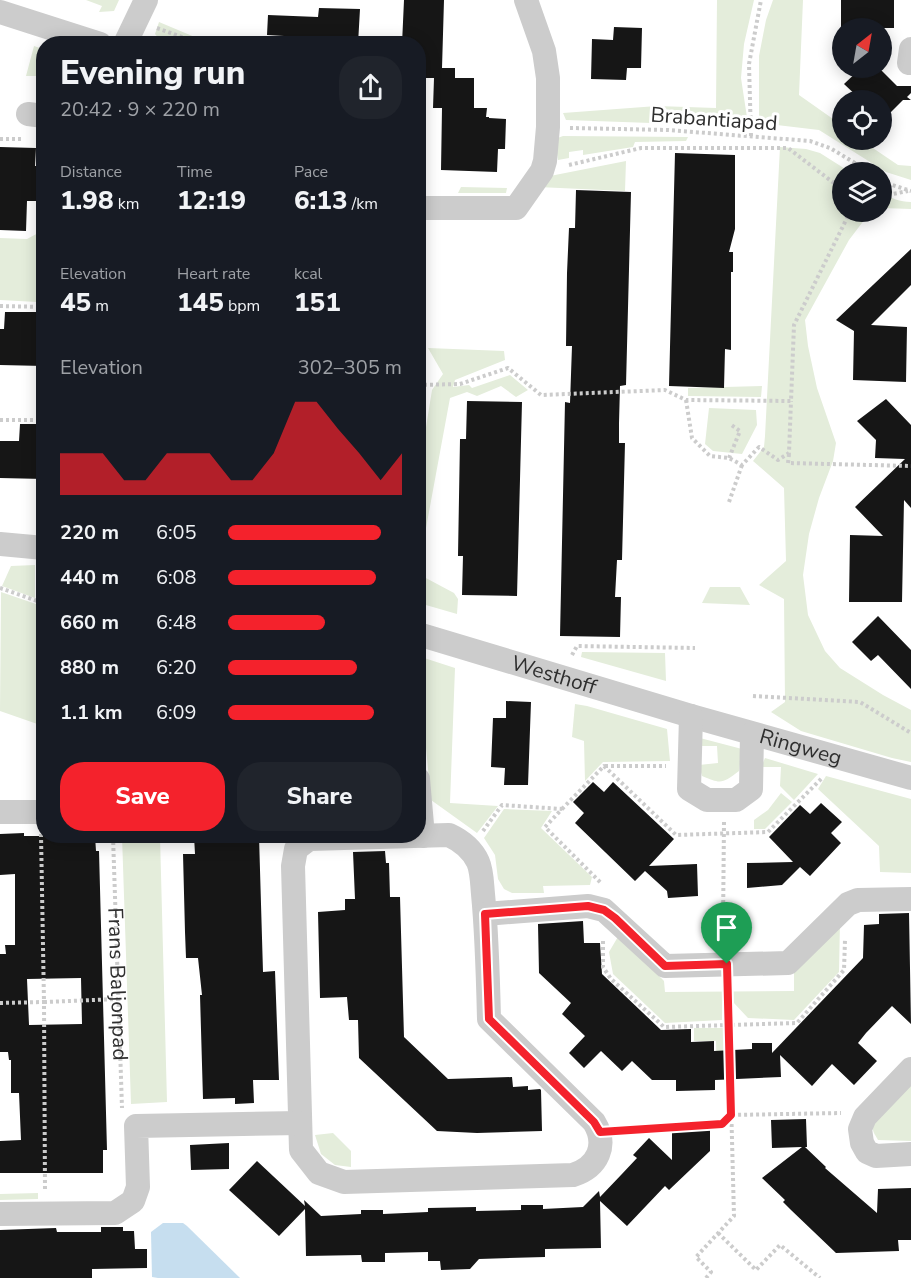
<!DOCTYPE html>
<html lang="en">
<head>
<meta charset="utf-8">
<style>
	body { margin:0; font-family:"Nunito Sans",sans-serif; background:#20242c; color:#f1f3f6; height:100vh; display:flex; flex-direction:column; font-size:22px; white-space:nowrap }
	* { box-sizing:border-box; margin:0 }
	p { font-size:20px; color:#9ea1a6 }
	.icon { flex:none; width:33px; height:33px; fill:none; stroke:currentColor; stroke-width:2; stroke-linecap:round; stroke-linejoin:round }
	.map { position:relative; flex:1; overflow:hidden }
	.details { position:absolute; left:36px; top:36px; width:390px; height:807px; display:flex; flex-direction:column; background:#171b24; border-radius:24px; box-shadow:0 3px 15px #0003 }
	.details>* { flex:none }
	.needle { width:39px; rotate:31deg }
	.tools { position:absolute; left:832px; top:18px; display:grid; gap:12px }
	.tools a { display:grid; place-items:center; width:60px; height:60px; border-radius:50%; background:#171b24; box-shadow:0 3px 15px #0003; font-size:30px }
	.pin { position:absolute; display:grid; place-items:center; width:51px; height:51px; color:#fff; margin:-62px -26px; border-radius:50% 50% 50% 0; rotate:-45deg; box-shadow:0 0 6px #0007 }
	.pin .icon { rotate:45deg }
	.round { display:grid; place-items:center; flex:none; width:63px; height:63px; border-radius:24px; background:#20242c }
	.summary { display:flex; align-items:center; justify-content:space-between; height:102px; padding:0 24px }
	h1 { font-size:33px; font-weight:800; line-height:45px }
	.metrics { display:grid; grid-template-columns:repeat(3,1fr); gap:9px; height:102px; padding:6px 24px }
	.metrics div { display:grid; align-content:center }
	.metrics b { font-size:26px; font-weight:800 }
	.metrics small { font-size:16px; font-weight:400 }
	.metrics p { font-size:16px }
	.chart { height:168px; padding:12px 24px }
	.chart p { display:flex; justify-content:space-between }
	.chart svg { width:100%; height:108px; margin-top:6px; fill:#f4222c; opacity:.7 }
	.cta { display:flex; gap:12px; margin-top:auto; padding:12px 24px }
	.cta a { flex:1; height:69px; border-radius:24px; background:#f4222c; color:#fff; font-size:24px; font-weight:800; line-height:69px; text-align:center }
	.cta a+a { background:#20242c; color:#f1f3f6 }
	ul { padding:0 24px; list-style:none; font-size:20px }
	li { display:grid; grid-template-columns:96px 72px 1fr; align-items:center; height:45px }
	li i { height:15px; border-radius:8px; background:#f4222c }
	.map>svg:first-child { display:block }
</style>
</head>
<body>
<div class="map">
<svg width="911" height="1278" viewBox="0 0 911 1278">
	<rect width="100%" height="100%" fill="#fff"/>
	<!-- green -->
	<path fill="#e4eddb" d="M86 0H119L114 11 99 12 102 6Z
		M717 0H754L744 44 741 78 748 124 651 123 566 120 563 113 657 106 716 108Z
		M773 0H803L799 95 843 126V140H861L898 165 911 166V180L886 172 819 130 759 123V56L766 20Z
		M159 22 209 43H163L155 34Z
		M34 46 43 49V76H26Z
		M563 136 688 137 686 141 635 142 633 147 583 155V150L569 152V158L558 160 555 139Z
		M780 147 806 149 820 153 850 172H843V212H874L868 215 849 240 805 320 808 346 817 388 836 443 833 461 819 498 809 534 803 575 808 615 825 651 840 668 883 695 911 710V762L892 758 801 731 771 712 785 702 784 599 759 585 786 561 784 488 753 461 764 447 765 436Z
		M626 161 625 191 538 187 550 176Z
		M461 187 507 188 506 193H458Z
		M882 193C891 198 900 202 911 202V209L882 208Z
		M42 231H44L43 287H37V302L0 300V238L27 239Z
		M428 348 504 351 505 360 455 380 453 387 469 385 472 388 510 375 528 390 516 397 501 386 477 396 467 392 450 398 419 566 424 577 454 593 458 599 457 614 419 603V471L432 390 443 374Z
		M762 386 761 397 688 396V388Z
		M709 408 756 410 757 425 742 454 713 451 705 444Z
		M35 565V598L2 586 11 566Z
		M710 587H740L750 605 702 603Z
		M1 592 36 604 38 701 43 708V726L0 711Z
		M582 652 665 653 666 681 581 657Z
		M418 656 455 668 450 803 498 806 477 833 431 800 422 706 419 702Z
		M575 704 587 706 667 729 670 761 603 762 585 781 584 741 572 737Z
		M700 738 742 749 739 771C722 784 721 784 702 776L699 765 718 763 717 746H697Z
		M765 758 818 774 794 800 780 786 781 767H761Z
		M826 776 911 799V873L880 872 879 846 818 789Z
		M781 793 792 802 765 829H754V820L768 810Z
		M504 809 552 811 541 828 592 877 590 885 543 886 544 893H512L504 889 498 879 495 855 484 838Z
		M122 836H160L167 1102 131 1104Z
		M840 921 839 972 794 1020 748 1018 733 1002H722V1020L665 1023 613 974 609 952 619 935 664 981 665 992 794 991V969Z
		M694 1028H724L725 1080H717L716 1041H694Z
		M911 1082V1141L878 1140C876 1136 872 1132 873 1127 874 1113 901 1092 911 1082Z
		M333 1133 351 1151V1167L335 1165 321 1154 315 1135Z
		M38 1193V1199L0 1200V1194Z"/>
	<!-- water -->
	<path fill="#c6deef" d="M163 1223H183L187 1226 240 1278H158L152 1277 151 1232Z"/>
	<!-- building -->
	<path fill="#161616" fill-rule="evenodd" d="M404 0H444L442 68H455V78H474V108H487L486 117H489V118L506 119 505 149H498L497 172 441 170 442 108H433L434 78H418V44H402Z
		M841 0H894V28H841Z
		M319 8 360 9 358 44H318V38L267 35 268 15 318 17Z
		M614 27 642 28 641 68H627L626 80 591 79 592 39 613 40Z
		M861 68H879L897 86H911V93L907 97 911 100H903L882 121V100H861L844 84Z
		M0 147 36 148 35 166H44V201H27L26 231 0 230Z
		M675 153 735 155V229L729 252H733V272H731V350L725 349 724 388 669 386Z
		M576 190 631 192 626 385 620 386 619 423V443H625L622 560H617L615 597H621L620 637 560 636 565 402 570 403 572 346H566L567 273 569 228H575Z
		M911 249V285L871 325 907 327 906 382 853 380 854 331 836 320Z
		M5 312H44V366L0 365V329H4Z
		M886 399 911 425V508L904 500 902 602H849L850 535 883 536 855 507 905 459 875 458 876 440 857 421Z
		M467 401 522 402 517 596 462 595 463 556H458L460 439H466Z
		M20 424H39L38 442H44V479L0 478V441H19Z
		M878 616 911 650V689L878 655 871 661 852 642Z
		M506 701 531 702 528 785H504L505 768 491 767 493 718H506Z
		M593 782 604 792 613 782 674 839 649 866 697 864 698 896 668 898 667 891 645 871 635 881 575 823 584 813 573 802Z
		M821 803 842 822 831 833 841 843 810 876 800 867 782 885 747 888V863L793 862 769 837 800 805 810 814Z
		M24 833V836H95L96 851H99L107 1150H103V1173H0V1141L21 1140 19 1093H11V1060H9L8 1052H0V954H6L5 945H15V874L0 875V834ZM81 978 82 1024 29 1025 27 979Z
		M194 836H259L263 972 275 971 279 1080H253L254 1103 235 1104V1098L203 1099 200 995H202L198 958H186L185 932 183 854H195Z
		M385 851 386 863H389L390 897H400L404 1037 448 1079 512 1077 513 1087 528 1086V1090L540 1089 541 1090 542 1131 477 1133 437 1131 359 1058 358 1020H349L347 997 320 998 318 912 345 910V899H355L353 852Z
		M909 913 911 1024 892 1006 866 1033 858 1043 877 1061 854 1085 832 1064 812 1086 780 1055 781 1077 715 1080V1090L676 1091V1080H652L632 1061 622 1071 601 1051 584 1068 569 1053 585 1036 562 1014 571 1003 539 973 538 924 583 921 584 943H600L602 974 661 1030 691 1029V1042L714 1041V1051L752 1049V1043H772V1053L863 958 864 925 879 924V914Z
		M806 1119 807 1147H805L826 1167 825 1168 877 1213 878 1189 911 1188V1240H898L899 1251 836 1253 791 1210 783 1202 785 1200 762 1178 802 1147 772 1148 771 1120Z
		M710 1129V1151L669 1190 665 1186 627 1226 600 1201 601 1248 545 1249V1257L479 1259 470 1269 441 1270 440 1261H428V1252L385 1253V1262H362L361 1255 306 1256 305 1209 279 1236 229 1190 257 1161 305 1206 304 1200 321 1216 361 1214V1210H383V1214L428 1212V1208L476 1207V1211L521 1210V1205H543V1209L583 1207 599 1191 600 1197 621 1175 637 1158 633 1155 649 1138 672 1160V1130Z
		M229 1143V1169L191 1170 190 1145Z
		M101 1227H123V1231H134L135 1249H147V1268L92 1269V1278H0V1230L56 1228 57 1232H101Z"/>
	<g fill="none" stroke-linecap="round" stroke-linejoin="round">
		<!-- path -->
		<g stroke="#ccc" stroke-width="4" stroke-dasharray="3 3" stroke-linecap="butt">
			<path d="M157 28 198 43 299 41V44"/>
			<path d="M570 128 668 130 810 141 830 148 870 172"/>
			<path d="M751 136 749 64 761 0"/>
			<path d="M0 139H23"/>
			<path d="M569 165 641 148H788L843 190"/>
			<path d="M882 180 889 184 911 191"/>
			<path d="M882 196 908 191"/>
			<path d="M0 306 44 307"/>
			<path d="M418 385 460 384 508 368 541 395 665 390 686 400 791 401 794 325 850 212"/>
			<path d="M686 400 692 438 710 456 729 458 742 465 759 447 778 460 789 453 791 401"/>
			<path d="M0 420H44"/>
			<path d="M789 454 788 463 911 466"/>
			<path d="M729 458 740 431 730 424"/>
			<path d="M729 502 742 465"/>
			<path d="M39 570 40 602"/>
			<path d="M0 588 40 602V701L44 704"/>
			<path d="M572 655 577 646 695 648"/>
			<path d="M753 696 860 702 911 733"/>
			<path d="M605 766H666"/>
			<path d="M562 809 604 766 676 835 768 832 823 777"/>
			<path d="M724 822 723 926 725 940"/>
			<path d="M483 831 502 805 562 809 545 827 602 884"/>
			<path d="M41 834 44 1002 118 999"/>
			<path id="s1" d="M113 836 122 1108"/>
			<path d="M603 941V967L611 979 664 1027 797 1023 844 970 845 940"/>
			<path d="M0 1003 44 1002 45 1191"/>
			<path d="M622 1130 722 1124 731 1115 841 1113"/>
			<path d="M718 1233 756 1270 780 1245 820 1278"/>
			<path d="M706 1278 711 1272 696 1257 734 1216 728 987"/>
		</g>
		<!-- minor -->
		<g stroke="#ccc" stroke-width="24">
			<path d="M0 12 100 44"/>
			<path d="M125 44 146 0"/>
			<path d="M911 49 909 63H911"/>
			<path d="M28 114 44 116"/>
			<path d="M418 208H516L542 171 545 161 548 127V78L544 51 526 0"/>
			<path d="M0 544 44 548"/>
			<path id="s2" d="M418 634 691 716 911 778"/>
			<path d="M691 716 689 789 707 800H736L751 789 752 734"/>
			<path d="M418 779 423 836"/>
			<path d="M0 812H44"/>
			<path d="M449 835C462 841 472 849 478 862 482 871 482 884 483 894 487 935 488 977 489 1019L594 1122C608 1145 598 1167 573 1175L344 1182 319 1173 301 1150 293 866 296 849 309 839Z"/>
			<path d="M485 914 588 906 604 910 665 966 788 963 848 904 858 900 911 899"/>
			<path d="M911 1069 865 1117 860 1129 862 1143 867 1152 876 1156 911 1154"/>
			<path d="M0 1214 115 1213 133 1201 138 1187 136 1126 300 1123"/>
		</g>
	</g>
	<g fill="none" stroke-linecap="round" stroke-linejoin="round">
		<!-- route casing -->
		<g stroke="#fff" stroke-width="12">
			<path id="route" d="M588 906 604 910 615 918 665 966 727 964 731 1115 722 1124 600 1132 594 1122 489 1019 485 914Z"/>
		</g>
		<!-- route -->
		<use href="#route" stroke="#f4222c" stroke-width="8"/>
	</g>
	<g text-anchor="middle" stroke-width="6" stroke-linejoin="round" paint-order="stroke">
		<!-- street labels -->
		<g font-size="21" fill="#2f2f2f" stroke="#fff">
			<text transform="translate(714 119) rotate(4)" y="7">Brabantiapad</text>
			<text dy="7" stroke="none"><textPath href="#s2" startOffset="142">Westhoff</textPath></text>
			<text dy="7" stroke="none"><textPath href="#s2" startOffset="399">Ringweg</textPath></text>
			<text dy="7" stroke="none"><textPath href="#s1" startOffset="148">Frans Baljonpad</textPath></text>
		</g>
	</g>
</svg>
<div class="tools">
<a><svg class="needle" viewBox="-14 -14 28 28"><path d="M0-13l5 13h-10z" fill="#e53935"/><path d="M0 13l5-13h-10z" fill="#9ea1a6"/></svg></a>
<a><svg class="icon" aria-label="locate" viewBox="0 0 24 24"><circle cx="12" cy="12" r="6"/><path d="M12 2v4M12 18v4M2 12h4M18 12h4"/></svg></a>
<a><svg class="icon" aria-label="layers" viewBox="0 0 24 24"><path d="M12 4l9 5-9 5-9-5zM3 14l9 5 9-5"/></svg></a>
</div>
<div class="pin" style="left:727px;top:964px;background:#1e9e55"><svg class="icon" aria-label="arrive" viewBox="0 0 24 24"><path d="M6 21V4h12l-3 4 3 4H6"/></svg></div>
<section class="details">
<div class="summary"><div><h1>Evening run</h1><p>20:42 · 9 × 220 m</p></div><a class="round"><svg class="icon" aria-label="share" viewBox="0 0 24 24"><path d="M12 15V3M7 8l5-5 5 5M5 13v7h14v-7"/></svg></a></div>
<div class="metrics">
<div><p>Distance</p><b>1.98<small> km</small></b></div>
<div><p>Time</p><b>12:19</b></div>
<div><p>Pace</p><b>6:13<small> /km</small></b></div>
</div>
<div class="metrics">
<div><p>Elevation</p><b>45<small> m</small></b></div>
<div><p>Heart rate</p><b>145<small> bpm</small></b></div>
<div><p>kcal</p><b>151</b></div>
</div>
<div class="chart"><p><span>Elevation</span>302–305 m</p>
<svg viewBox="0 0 160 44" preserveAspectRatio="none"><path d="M0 44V27L10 27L20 27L30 38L40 38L50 27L60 27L70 27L80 38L90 38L100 27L110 6L120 6L130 17L140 27L150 38L160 27V44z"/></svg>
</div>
<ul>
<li><b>220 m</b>6:05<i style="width:88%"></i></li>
<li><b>440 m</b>6:08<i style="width:85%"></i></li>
<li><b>660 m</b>6:48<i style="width:56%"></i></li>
<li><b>880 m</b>6:20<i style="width:74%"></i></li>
<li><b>1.1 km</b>6:09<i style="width:84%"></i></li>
</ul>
<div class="cta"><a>Save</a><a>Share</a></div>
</section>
</div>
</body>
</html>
